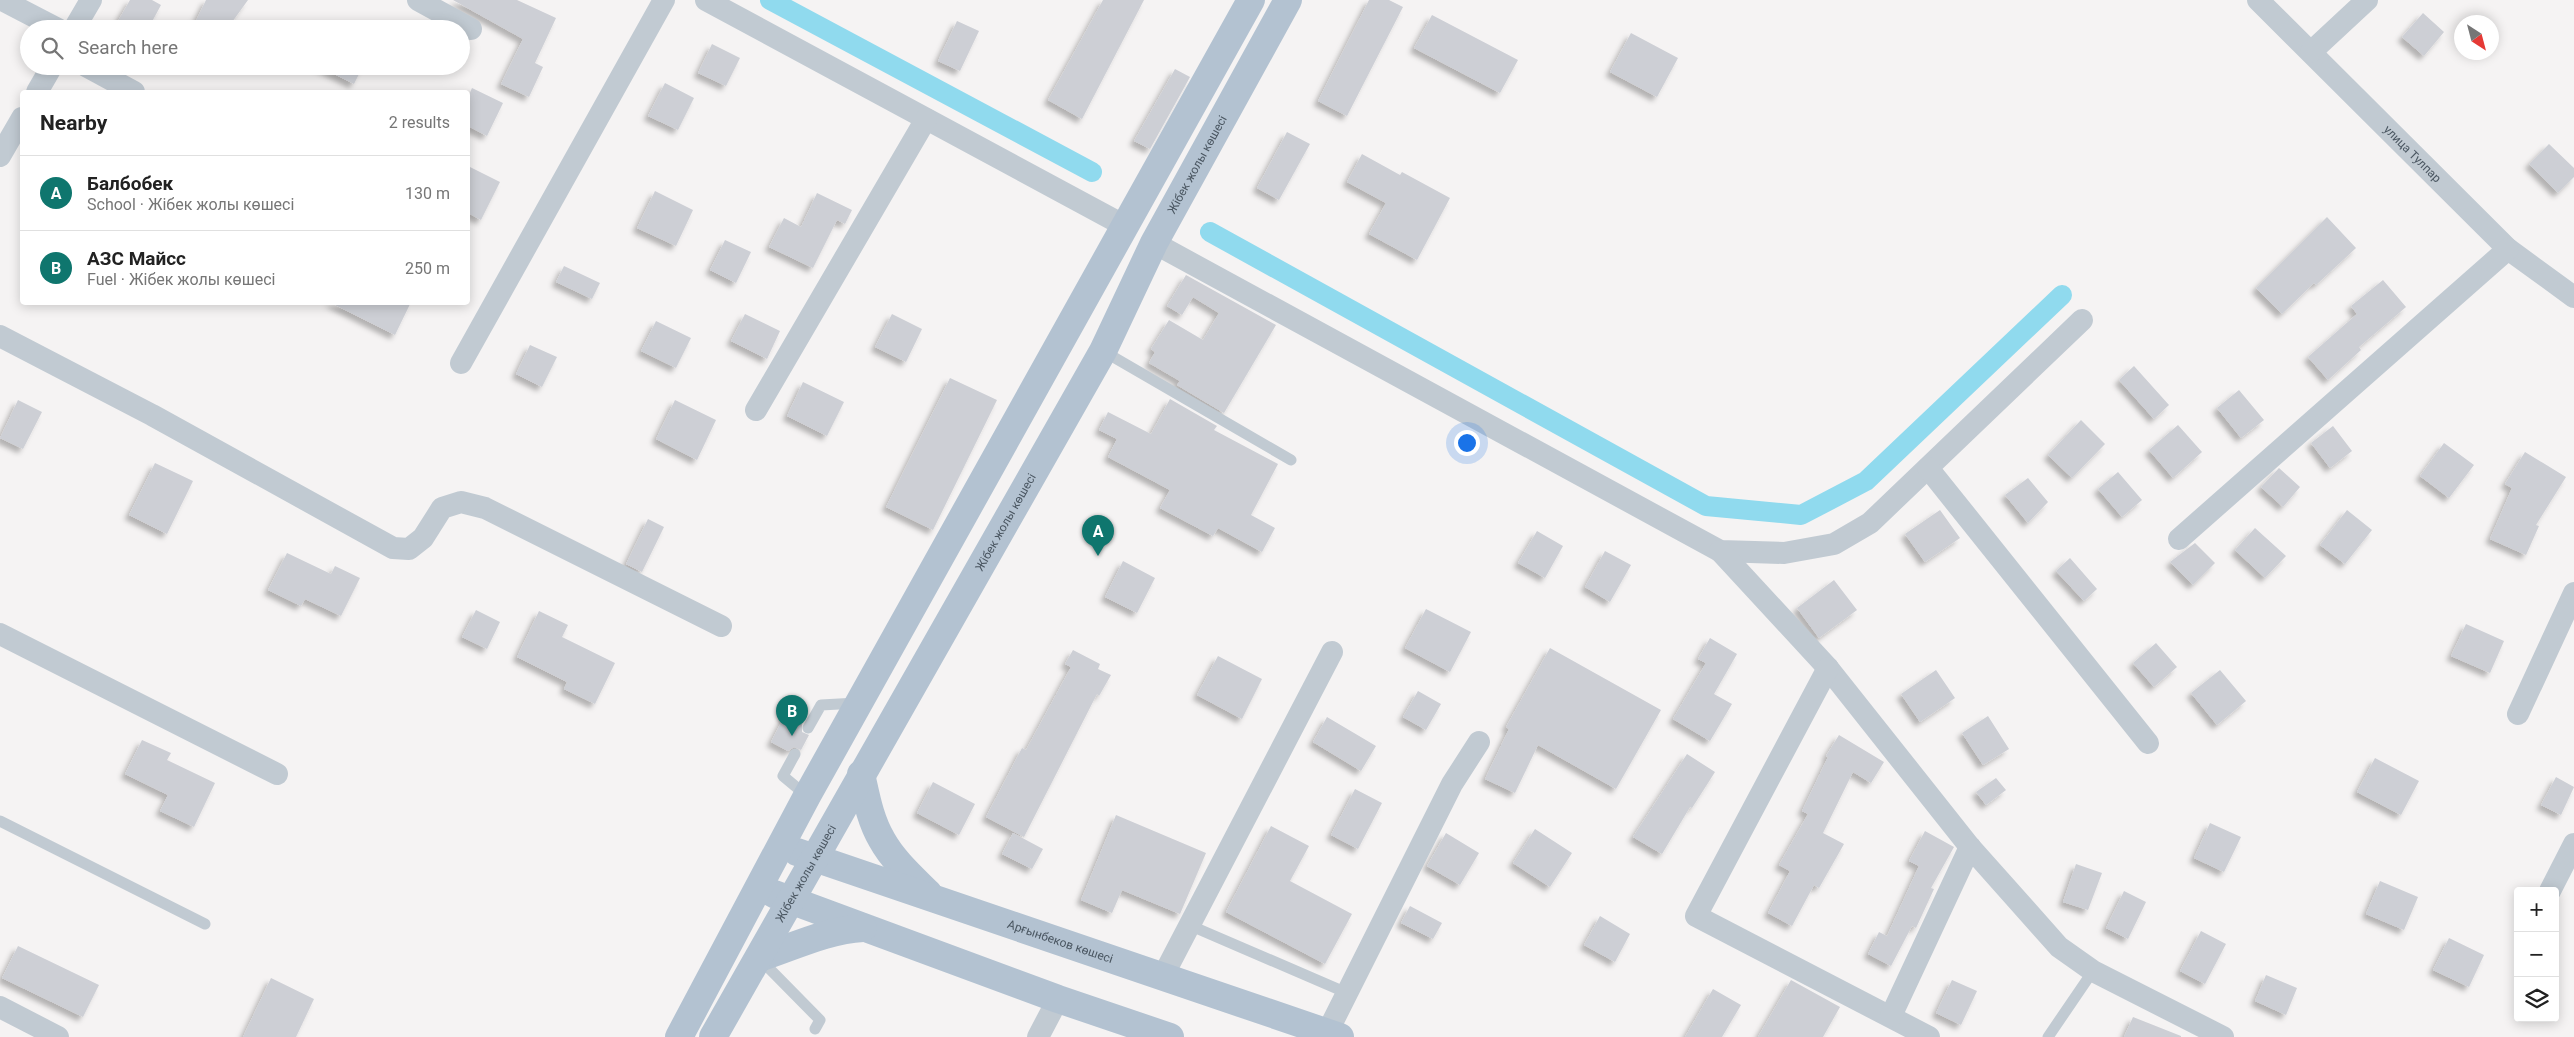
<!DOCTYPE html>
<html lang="en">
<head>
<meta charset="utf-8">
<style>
	:root { --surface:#fff; --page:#f6f6f6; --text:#222; --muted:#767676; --line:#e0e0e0; --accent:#0f766e }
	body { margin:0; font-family:Roboto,sans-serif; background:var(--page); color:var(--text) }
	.controls { position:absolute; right:15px; bottom:15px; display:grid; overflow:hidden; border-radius:5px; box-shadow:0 2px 12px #0003 }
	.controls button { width:45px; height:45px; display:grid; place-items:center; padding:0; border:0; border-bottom:1px solid var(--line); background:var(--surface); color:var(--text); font:25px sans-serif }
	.compass { position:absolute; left:2454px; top:15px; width:45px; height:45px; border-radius:50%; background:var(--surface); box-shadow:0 2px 12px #0003; rotate:144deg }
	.you { position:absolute; left:1466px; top:442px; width:18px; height:18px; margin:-12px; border:4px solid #fff; border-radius:50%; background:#1a73e8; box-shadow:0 0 0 8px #1a73e833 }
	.badge { display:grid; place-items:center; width:32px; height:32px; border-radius:50%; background:var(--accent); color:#fff; font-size:16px; font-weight:700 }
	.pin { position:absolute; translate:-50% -41px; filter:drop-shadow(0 1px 2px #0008) }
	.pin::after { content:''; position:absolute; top:26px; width:18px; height:15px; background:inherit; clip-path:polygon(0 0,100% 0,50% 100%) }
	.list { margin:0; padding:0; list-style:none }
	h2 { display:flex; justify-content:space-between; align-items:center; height:65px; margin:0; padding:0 20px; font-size:21px }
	h2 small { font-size:16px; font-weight:400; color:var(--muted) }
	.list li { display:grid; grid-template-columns:32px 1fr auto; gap:15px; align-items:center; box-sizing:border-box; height:75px; padding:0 20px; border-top:1px solid var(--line) }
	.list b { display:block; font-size:19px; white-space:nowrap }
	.list p { margin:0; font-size:16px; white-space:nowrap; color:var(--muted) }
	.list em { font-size:16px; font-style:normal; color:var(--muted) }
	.icon { flex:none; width:28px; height:28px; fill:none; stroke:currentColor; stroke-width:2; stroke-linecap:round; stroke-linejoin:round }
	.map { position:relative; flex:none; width:2574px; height:1037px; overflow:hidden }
	.search { position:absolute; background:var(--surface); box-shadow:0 2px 12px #0003; left:20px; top:20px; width:450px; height:55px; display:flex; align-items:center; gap:12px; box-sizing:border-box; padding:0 18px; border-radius:28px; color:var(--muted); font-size:19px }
	.panel { position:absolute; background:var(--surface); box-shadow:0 2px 12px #0003; left:20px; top:90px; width:450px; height:215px; border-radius:5px }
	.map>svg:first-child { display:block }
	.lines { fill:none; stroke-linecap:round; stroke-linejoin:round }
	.canal { stroke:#90daee; stroke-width:20 }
	.building { fill:#cdcfd5; filter:url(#shadow) }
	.lane { stroke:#c1cad2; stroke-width:11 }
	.street { stroke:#c1cad2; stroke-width:22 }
	.primary { stroke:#b3c2d1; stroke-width:28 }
	.labels { text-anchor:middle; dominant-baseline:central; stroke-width:5; stroke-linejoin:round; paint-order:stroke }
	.street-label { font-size:12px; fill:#4a5661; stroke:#fff }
</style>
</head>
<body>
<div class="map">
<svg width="2574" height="1037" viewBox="0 0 2574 1037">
	<defs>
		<filter id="shadow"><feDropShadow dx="-4.5" dy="4.5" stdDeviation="2.5" flood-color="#0004"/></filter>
	</defs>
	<rect width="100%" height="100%" fill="#f5f3f3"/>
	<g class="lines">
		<!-- canal -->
		<path class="canal" d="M 770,0 L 1092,172
			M 1210,232 L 1706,506 L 1801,515 L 1866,481 L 2062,295"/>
	</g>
	<!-- building -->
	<path class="building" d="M 130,0 L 152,0 L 161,5 L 148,29 L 132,29 L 118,21 Z
		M 206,0 L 248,0 L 227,29 L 192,29 Z
		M 453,0 L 517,0 L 556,18 L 535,63 L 543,67 L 529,97 L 501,84 L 523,39 Z
		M 1103,0 L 1144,0 L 1082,119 L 1048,100 Z
		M 1369,0 L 1389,0 L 1403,7 L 1347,116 L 1318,101 Z
		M 2423,13 L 2444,32 L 2424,56 L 2402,37 Z
		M 1432,15 L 1518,60 L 1500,93 L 1414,48 Z
		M 957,21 L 979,31 L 960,71 L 938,61 Z
		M 1631,33 L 1678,58 L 1657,97 L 1610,72 Z
		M 712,44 L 740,58 L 726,86 L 698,73 Z
		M 318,66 L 363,66 L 354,84 Z
		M 1175,69 L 1190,77 L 1150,149 L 1134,141 Z
		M 665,83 L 694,98 L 678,130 L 648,116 Z
		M 472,88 L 503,103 L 487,136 L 468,126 L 468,97 Z
		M 1287,132 L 1310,144 L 1279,200 L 1257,188 Z
		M 2549,144 L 2574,168 L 2574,177 L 2558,193 L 2529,164 Z
		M 1362,154 L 1400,175 L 1402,172 L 1450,198 L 1417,260 L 1369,234 L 1386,203 L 1347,182 Z
		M 468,166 L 500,182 L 481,220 L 468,213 Z
		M 655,191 L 693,210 L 676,246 L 637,228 Z
		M 817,193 L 852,210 L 845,224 L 837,220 L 813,268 L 769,247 L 784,218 L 801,227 Z
		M 2327,217 L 2356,248 L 2316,285 L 2314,283 L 2282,314 L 2256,288 Z
		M 725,240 L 751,252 L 736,283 L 710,270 Z
		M 564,266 L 600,283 L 592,299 L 556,282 Z
		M 1186,275 L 1276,325 L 1224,413 L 1177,385 L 1180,381 L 1149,363 L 1155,352 L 1151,349 L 1169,320 L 1203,340 L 1219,313 L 1193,297 L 1182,315 L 1167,306 Z
		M 2383,280 L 2406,307 L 2359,347 L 2361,350 L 2328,380 L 2308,357 L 2357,314 L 2351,306 Z
		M 329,302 L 411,302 L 395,335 Z
		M 745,314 L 780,331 L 767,359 L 731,341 Z
		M 892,314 L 922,329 L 906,362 L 875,347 Z
		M 656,321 L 691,338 L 676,368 L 641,351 Z
		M 530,345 L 557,357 L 542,387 L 516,374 Z
		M 2134,366 L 2169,405 L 2154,419 L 2119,380 Z
		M 950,378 L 997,400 L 933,530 L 886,507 Z
		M 803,382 L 844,402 L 827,436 L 787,416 Z
		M 2239,390 L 2264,420 L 2241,438 L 2217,408 Z
		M 1170,399 L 1217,426 L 1214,430 L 1278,464 L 1251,515 L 1275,528 L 1262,552 L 1218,528 L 1213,536 L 1160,508 L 1170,490 L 1108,457 L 1117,439 L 1099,430 L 1108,412 L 1151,434 Z
		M 18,400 L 42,412 L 23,449 L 0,438 Z
		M 675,400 L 716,420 L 697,460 L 656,439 Z
		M 2081,420 L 2105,444 L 2072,478 L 2048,455 Z
		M 2178,425 L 2202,452 L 2173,478 L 2149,450 Z
		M 2333,426 L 2352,451 L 2330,468 L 2311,443 Z
		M 2444,443 L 2474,465 L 2449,498 L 2420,476 Z
		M 2525,452 L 2566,477 L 2536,525 L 2539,526 L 2526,555 L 2490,539 L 2512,488 L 2505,484 Z
		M 155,463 L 193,481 L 167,534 L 129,515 Z
		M 2279,468 L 2300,487 L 2283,507 L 2261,487 Z
		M 2118,472 L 2142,500 L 2122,517 L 2098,489 Z
		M 2028,478 L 2048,502 L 2028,523 L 2005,495 Z
		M 1940,510 L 1960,538 L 1925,562 L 1905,534 Z
		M 2347,510 L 2372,530 L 2345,564 L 2320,545 Z
		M 648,519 L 664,527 L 642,572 L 626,564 Z
		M 2255,528 L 2286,556 L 2265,578 L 2235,550 Z
		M 1537,531 L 1563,546 L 1545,578 L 1518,563 Z
		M 2195,543 L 2215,563 L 2193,585 L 2170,562 Z
		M 1605,551 L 1631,565 L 1610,602 L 1585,587 Z
		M 287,553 L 331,574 L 335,566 L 360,578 L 341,616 L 305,599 L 301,606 L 268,590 Z
		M 2070,558 L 2097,589 L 2084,601 L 2056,571 Z
		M 1123,561 L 1155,578 L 1137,613 L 1105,597 Z
		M 1834,580 L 1857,610 L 1819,638 L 1797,608 Z
		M 1426,609 L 1471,632 L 1450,672 L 1405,648 Z
		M 476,610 L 500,622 L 487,649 L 462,637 Z
		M 539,611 L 568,625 L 562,637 L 615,663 L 595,704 L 564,689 L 567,682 L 517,657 Z
		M 2466,624 L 2504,641 L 2490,673 L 2451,656 Z
		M 1710,638 L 1737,654 L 1714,694 L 1732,704 L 1710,741 L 1673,719 L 1706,663 L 1698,659 Z
		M 2156,643 L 2177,667 L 2154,687 L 2133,663 Z
		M 1550,648 L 1661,710 L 1616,789 L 1538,745 L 1515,793 L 1485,779 L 1509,729 L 1506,727 Z
		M 1073,650 L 1100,664 L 1098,669 L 1111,675 L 1099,696 L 1097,694 L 1024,837 L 986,817 L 1022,748 L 1026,750 L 1071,667 L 1065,664 Z
		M 1218,656 L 1262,679 L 1242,719 L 1197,695 Z
		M 1936,670 L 1955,698 L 1920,722 L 1901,694 Z
		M 2220,670 L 2246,701 L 2217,725 L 2191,693 Z
		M 1418,691 L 1441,704 L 1426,730 L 1403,717 Z
		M 785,715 L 802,724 L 802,732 L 809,735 L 801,750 L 794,747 L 788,751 L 771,742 Z
		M 1988,716 L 2009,749 L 1983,765 L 1962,733 Z
		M 1327,717 L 1376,746 L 1361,771 L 1313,742 Z
		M 1839,735 L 1884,762 L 1871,783 L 1853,772 L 1823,833 L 1844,844 L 1819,888 L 1814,885 L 1792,926 L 1768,913 L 1790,871 L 1779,865 L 1808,814 L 1802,811 L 1828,757 L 1826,756 Z
		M 142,740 L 171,753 L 167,760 L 215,783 L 194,827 L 160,811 L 168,795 L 125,774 Z
		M 1687,754 L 1715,772 L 1692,808 L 1690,807 L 1662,854 L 1633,837 Z
		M 2375,758 L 2419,781 L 2401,815 L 2357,792 Z
		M 2556,777 L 2574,787 L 2561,815 L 2541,805 Z
		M 1996,778 L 2006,790 L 1986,805 L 1976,792 Z
		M 933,782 L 975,804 L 959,835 L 917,813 Z
		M 1355,789 L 1382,803 L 1358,849 L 1331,835 Z
		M 1116,815 L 1206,853 L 1180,914 L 1122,890 L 1112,913 L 1081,900 Z
		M 2210,823 L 2241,837 L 2224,872 L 2194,858 Z
		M 1271,826 L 1309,846 L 1290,881 L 1352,914 L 1325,964 L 1226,912 Z
		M 1535,829 L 1572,853 L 1550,887 L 1513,863 Z
		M 1925,831 L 1954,847 L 1931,888 L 1934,889 L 1916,928 L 1912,926 L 1891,966 L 1868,954 L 1879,932 L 1887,936 L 1919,866 L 1909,861 Z
		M 1013,833 L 1043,849 L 1032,869 L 1002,854 Z
		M 1446,833 L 1479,853 L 1460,885 L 1427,866 Z
		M 2076,864 L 2102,873 L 2088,910 L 2063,902 Z
		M 2380,881 L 2418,897 L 2404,930 L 2366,914 Z
		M 2124,891 L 2146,902 L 2128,939 L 2106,928 Z
		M 1410,906 L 1442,923 L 1433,939 L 1401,923 Z
		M 1600,916 L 1630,934 L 1615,962 L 1584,945 Z
		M 2201,931 L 2226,944 L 2205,984 L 2180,971 Z
		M 2449,938 L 2484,955 L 2469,987 L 2433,970 Z
		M 18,946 L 99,985 L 83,1017 L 2,978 Z
		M 2266,975 L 2297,988 L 2286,1015 L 2255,1001 Z
		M 271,978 L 314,999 L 296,1037 L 243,1037 Z
		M 1791,980 L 1840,1007 L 1823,1037 L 1758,1037 Z
		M 1952,980 L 1977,991 L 1961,1025 L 1936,1013 Z
		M 1713,989 L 1741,1005 L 1722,1037 L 1685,1037 Z
		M 2133,1017 L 2181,1036 L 2181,1037 L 2124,1037 Z"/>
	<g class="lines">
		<!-- lane -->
		<path class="lane" d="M 1103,351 L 1291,460
			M 808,728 L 821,705 L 857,703
			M 795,754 L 783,776 L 807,796
			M 0,821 L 205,924
			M 1189,925 L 1347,993
			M 760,959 L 820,1020 L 815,1029
			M 2048,1037 L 2093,971"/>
		<!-- street -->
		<g class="street">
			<path d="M 2,0 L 58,29"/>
			<path d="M 418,0 L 471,29"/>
			<path d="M 706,0 L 1125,226"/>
			<path id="s1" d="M 2258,0 L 2508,249 L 2574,297"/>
			<path d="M 74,29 L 91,0"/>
			<path d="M 2311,52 L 2367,0"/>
			<path d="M 86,66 L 134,92"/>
			<path d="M 37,92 L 52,66"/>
			<path d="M 0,156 L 22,118"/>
			<path d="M 1154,243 L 1720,551 L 1784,553 L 1834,544 L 1870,523 L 2082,320"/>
			<path d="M 0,336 L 152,415 L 393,548 L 409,549 L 423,538 L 442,508 L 461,502 L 485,508 L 721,626"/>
			<path d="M 461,363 L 664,0"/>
			<path d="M 756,410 L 926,119"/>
			<path d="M 1928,468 L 2148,743"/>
			<path d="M 2179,539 L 2508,249"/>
			<path d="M 1720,551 L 1828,668 L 1970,847 L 2059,947 L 2093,971 L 2223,1037"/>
			<path d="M 0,634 L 277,774"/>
			<path d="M 1828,668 L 1696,916 L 1929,1037"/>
			<path d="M 2518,714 L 2574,593"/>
			<path d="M 2550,891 L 2574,844"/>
			<path d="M 1163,976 L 1332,652"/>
			<path d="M 0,1007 L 58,1037"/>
			<path d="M 1891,1016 L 1970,847"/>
			<path d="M 1327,1033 L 1452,784 L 1479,742"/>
			<path d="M 1038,1037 L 1058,999"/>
		</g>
		<!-- primary -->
		<g class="primary">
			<path d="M 861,774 C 866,796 870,820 882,840 C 893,860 912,877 928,893"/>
			<path id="s2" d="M 797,852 L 1340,1037"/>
			<path d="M 774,894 L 1058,999 L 1170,1037"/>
			<path d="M 759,958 C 793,947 827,930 863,928"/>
			<path d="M 679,1037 L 807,796 L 1251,0"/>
			<path id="s3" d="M 713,1037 L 1103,351 L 1154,243 L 1288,0"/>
		</g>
	</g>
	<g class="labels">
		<!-- street labels -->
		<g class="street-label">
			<text stroke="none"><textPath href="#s1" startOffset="218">улица Тулпар</textPath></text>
			<text stroke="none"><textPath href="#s3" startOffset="998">Жібек жолы көшесі</textPath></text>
			<text stroke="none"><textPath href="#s3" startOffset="592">Жібек жолы көшесі</textPath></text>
			<text stroke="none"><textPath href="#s3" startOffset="188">Жібек жолы көшесі</textPath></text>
			<text stroke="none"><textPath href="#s2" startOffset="278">Арғынбеков көшесі</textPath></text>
		</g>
	</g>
</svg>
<div class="controls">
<button>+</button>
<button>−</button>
<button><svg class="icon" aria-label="layers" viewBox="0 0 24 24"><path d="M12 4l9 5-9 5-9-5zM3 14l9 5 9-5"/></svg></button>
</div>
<svg class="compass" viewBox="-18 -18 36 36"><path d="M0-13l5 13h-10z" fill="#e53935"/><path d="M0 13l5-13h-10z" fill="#767676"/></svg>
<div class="you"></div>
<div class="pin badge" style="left:1098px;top:556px">A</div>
<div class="pin badge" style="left:792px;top:736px">B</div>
<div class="search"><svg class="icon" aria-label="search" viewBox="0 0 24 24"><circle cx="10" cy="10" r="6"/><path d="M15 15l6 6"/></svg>Search here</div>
<section class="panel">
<h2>Nearby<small>2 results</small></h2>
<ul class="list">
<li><span class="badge">A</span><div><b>Балбобек</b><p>School · Жібек жолы көшесі</p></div><em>130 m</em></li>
<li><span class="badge">B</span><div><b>АЗС Майсс</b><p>Fuel · Жібек жолы көшесі</p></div><em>250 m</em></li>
</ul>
</section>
</div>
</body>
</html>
